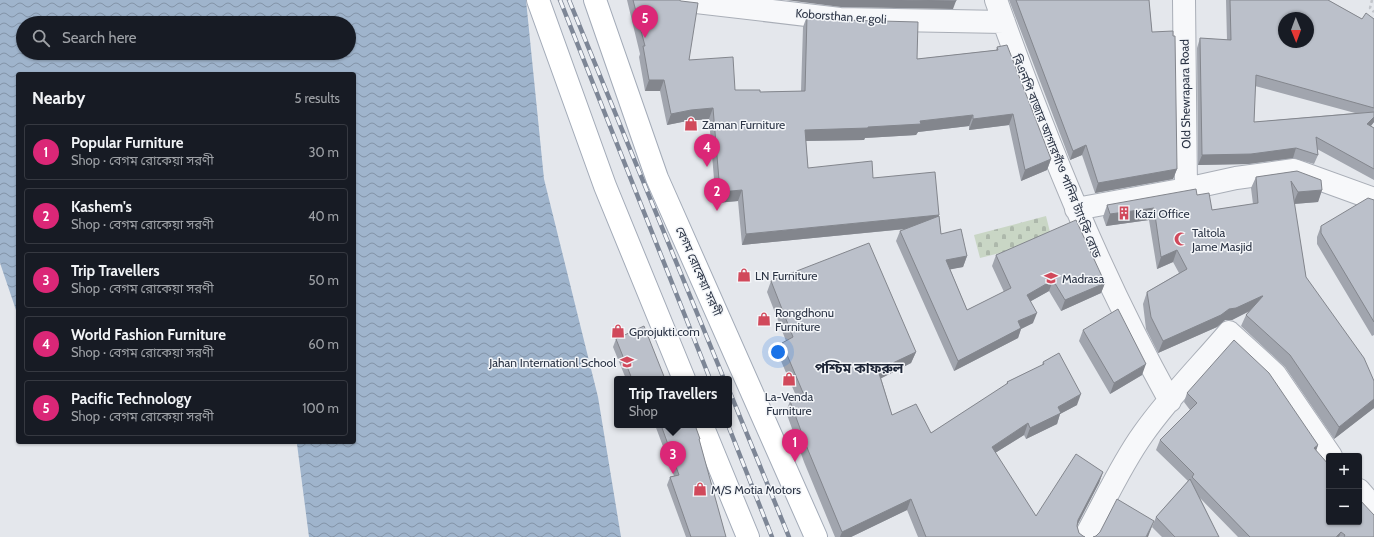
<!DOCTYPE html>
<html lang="en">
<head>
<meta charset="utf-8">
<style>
	:root { --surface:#171b24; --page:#242831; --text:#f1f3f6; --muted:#9ea1a6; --line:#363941; --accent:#db2777 }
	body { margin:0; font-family:Cabin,"Noto Sans Bengali",sans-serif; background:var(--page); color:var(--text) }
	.controls { position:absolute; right:12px; bottom:12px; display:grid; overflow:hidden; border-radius:4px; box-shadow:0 1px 3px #0004 }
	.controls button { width:36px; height:36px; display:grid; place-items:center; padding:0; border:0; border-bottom:1px solid var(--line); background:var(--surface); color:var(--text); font:20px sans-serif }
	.compass { position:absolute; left:1278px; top:12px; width:36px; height:36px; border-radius:50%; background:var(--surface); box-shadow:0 1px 3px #0004; rotate:179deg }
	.you { position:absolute; left:778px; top:352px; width:14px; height:14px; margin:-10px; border:3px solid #fff; border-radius:50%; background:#1a73e8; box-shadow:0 0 0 6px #1a73e833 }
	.badge { display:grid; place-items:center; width:26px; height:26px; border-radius:50%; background:var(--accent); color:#fff; font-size:13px; font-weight:700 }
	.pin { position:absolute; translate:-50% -33px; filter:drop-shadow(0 1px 2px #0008) }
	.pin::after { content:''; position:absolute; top:21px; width:14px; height:12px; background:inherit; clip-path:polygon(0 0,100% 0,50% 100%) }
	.popup { position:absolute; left:614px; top:376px; width:118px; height:52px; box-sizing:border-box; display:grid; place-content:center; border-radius:4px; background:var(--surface); filter:drop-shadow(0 1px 3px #0005); font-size:13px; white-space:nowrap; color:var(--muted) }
	.popup b { font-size:15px; color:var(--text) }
	.popup::after { content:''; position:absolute; left:50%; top:100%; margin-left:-8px; border:8px solid transparent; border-top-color:var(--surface) }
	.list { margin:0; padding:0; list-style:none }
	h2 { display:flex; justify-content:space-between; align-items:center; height:52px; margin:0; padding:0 16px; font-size:17px }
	h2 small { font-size:13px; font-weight:400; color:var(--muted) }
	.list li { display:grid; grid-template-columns:26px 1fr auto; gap:12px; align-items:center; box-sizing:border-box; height:56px; margin:0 8px 8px; padding:0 8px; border:1px solid var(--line); border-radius:4px }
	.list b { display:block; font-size:15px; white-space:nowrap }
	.list p { margin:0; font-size:13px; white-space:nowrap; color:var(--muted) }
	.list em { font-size:13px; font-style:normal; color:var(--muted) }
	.icon { flex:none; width:22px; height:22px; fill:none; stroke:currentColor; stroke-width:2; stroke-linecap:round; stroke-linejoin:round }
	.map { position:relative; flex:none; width:1374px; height:537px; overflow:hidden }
	.search { position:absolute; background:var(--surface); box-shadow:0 1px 3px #0004; left:16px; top:16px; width:340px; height:44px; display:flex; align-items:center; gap:10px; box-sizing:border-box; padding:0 14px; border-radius:22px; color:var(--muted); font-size:15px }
	.panel { position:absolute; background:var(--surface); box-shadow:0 1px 3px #0004; left:16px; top:72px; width:340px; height:372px; border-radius:4px }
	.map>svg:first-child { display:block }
	.cemetery { fill:url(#cemetery-stones) }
	.water { fill:url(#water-waves); fill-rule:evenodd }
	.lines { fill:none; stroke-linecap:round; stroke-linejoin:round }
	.minor-casing { stroke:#a9aeb7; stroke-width:24 }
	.primary-casing { stroke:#a3abb8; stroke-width:24 }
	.path { stroke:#c2c5cb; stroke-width:2.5; stroke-dasharray:3 3; stroke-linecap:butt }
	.minor { stroke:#f7f8fa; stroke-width:22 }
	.primary { stroke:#fff; stroke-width:22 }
	.rail-casing { stroke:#7d8696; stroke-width:4.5 }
	.rail { stroke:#f4f6f9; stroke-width:3; stroke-dasharray:9; stroke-linecap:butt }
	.wall { fill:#a1a5ae; fill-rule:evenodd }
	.shaded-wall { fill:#83868d }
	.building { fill:#bbc0ca; stroke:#83868d; fill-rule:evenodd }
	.labels { text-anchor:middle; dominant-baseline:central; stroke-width:3; stroke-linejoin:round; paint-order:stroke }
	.street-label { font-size:12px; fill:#2b3445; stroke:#f4f6f9 }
	.poi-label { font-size:12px; fill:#2b3445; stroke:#f4f6f9; text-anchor:start }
	.quarter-label { font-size:14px; font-weight:bold; fill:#1d2536; stroke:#f4f6f9 }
</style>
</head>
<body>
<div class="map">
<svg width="1374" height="537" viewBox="0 0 1374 537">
	<defs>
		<pattern id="cemetery-stones" width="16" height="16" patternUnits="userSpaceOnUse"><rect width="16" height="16" fill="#c9d6c5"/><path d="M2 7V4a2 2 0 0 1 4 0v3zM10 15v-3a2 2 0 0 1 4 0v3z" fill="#adb8ab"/></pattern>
		<pattern id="water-waves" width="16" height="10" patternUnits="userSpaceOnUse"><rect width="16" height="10" fill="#9fb4cc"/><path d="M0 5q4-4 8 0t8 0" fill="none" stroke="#8293a7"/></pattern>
	</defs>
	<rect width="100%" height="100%" fill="#e4e7ec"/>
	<!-- cemetery -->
	<path class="cemetery" d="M 1046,216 L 1052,240 L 980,258 L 974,235 Z"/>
	<!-- water -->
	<path class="water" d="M 0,0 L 526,0 L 544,179 L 598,397 L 621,537 L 309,537 L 297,444 L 293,442 L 354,442 L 354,74 L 18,74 L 17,313 L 0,263 ZM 23,23 L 349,23 L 349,53 L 23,53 Z"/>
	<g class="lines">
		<!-- minor casing -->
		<g class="minor-casing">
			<path id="minor" d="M 679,0 L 840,19 L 1004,22
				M 996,0 C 1045,138 1099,273 1170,401
				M 1184,0 L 1186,189
				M 1076,209 L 1186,189 L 1236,178 L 1294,170 L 1374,199
				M 1359,490 L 1366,498 L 1374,505
				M 1085,537 C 1104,503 1120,466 1143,434 C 1168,398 1201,365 1229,332 L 1275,374 L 1331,456"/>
		</g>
		<!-- primary casing -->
		<g class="primary-casing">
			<path id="primary" d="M 538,0 L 605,186 L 684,379
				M 595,0 L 657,178 L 816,537
				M 702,425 L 748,537"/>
		</g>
		<!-- path -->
		<path class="path" d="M 1372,0 L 1370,8 L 1374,12"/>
		<!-- minor -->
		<use href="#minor" class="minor"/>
		<!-- primary -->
		<use href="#primary" class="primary"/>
		<!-- rail casing -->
		<g class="rail-casing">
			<path id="rail" d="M 560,0 L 710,379
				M 569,0 L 724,379
				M 729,390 L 789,537
				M 728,425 L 772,537"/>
		</g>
		<!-- rail -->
		<use href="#rail" class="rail"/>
	</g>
	<!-- wall -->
	<path class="wall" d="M 627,0 L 679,0 L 689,60 L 735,90 L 760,92 L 801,91 L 803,27 L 807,16 L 917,59 L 996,50 L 997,47 L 1051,159 L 1047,170 L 1021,181 L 1009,125 L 969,130 L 969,126 L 918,132 L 916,135 L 865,138 L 864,140 L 806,141 L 808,168 L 873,178 L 939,216 L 941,234 L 967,256 L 963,267 L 950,269 L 967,310 L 1004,292 L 992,266 L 996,255 L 1105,283 L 1101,293 L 1061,311 L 1049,291 L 1031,301 L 1033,323 L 1021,329 L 1018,338 L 954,371 L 896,241 L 900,231 L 906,229 L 742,245 L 738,201 L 716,203 L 709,119 L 687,121 L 667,125 L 660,91 L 645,91 L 639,57 L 640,54 Z
		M 1009,0 L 1149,0 L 1152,32 L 1177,169 L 1173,179 L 1095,193 L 1082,155 L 1070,160 Z
		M 1226,0 L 1328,0 L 1362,19 L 1374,19 L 1374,122 L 1371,126 L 1374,128 L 1374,180 L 1317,149 L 1318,155 L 1314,164 L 1293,158 L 1248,164 L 1198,165 L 1197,48 L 1200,38 L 1227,40 ZM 1255,86 L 1355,113 L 1254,122 Z
		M 1297,171 L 1322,190 L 1318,202 L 1294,204 L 1306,277 L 1374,381 L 1374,408 L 1334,439 L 1285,367 L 1241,326 L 1246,315 L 1248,312 L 1232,320 L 1225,320 L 1217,327 L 1158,353 L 1146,329 L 1143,304 L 1147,292 L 1179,273 L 1173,262 L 1157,269 L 1149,220 L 1106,226 L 1103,217 L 1107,205 L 1197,195 L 1212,210 L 1253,204 L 1251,188 L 1256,177 Z
		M 1374,200 L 1374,335 L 1372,336 L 1317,244 L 1317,237 L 1321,226 Z
		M 771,281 L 916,352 L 911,363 L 881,378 L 892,415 L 931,433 L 1006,385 L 1007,382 L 1042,365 L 1043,362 L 1077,405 L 1060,414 L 1057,424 L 1026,439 L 1024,435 L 995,453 L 1036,516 L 1103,472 L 1099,483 L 1077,526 L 1079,533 L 1083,536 L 1085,537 L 918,537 L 907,510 L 851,537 L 835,537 L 804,462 L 786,412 L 790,401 L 797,398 L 778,354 L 782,343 L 786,341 L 767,292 Z
		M 1083,330 L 1142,375 L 1110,394 L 1079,341 Z
		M 616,339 L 665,379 L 626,379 L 613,347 Z
		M 1187,393 L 1318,445 L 1316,450 L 1374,537 L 1238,537 L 1200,498 L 1219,537 L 1162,537 L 1152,527 L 1156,517 L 1188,481 L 1156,450 L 1160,440 L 1190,410 L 1184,402 Z
		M 655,425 L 695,425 L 726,537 L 686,537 L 667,485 L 670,477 L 674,476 Z"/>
	<!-- shaded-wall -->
	<path class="shaded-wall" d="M 786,0 L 901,0 L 956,1 L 953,9 L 841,7 Z
		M 649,80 L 664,80 L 660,91 L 645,91 Z
		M 713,108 L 709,119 L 687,121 L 667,125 L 671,114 L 691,110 Z
		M 1013,114 L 1009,125 L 969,130 L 973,119 Z
		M 973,115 L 969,126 L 918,132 L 916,135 L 865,138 L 864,140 L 801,141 L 805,130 L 868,127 Z
		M 1374,117 L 1374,122 L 1364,134 L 1367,124 Z
		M 1086,145 L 1082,155 L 1070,160 L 1073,151 Z
		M 1296,148 L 1293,158 L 1248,164 L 1198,165 L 1202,155 Z
		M 1051,159 L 1047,170 L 1021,181 L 1025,170 Z
		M 1177,169 L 1173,179 L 1095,193 L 1098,183 Z
		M 742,190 L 738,201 L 716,203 L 720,192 Z
		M 1322,190 L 1318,202 L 1293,204 L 1298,192 Z
		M 1154,208 L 1149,220 L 1106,226 L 1110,214 Z
		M 939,215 L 935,226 L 742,245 L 746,234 Z
		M 1177,250 L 1173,262 L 1157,269 L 1161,257 Z
		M 967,256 L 963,267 L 942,271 L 946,260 Z
		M 1053,280 L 1049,291 L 1024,305 L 1027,295 Z
		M 1105,283 L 1101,293 L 1061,311 L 1065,300 Z
		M 1262,296 L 1257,307 L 1232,320 L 1225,320 L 1217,327 L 1158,353 L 1163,341 L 1229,309 Z
		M 1037,313 L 1033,323 L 1021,329 L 1018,338 L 954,371 L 958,361 L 1018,321 Z
		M 916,352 L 911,363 L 874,382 L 878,370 Z
		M 1146,364 L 1142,375 L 1110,394 L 1114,383 Z
		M 1081,394 L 1077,405 L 1060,414 L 1057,424 L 1026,439 L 1030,428 L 1058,407 Z
		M 1374,399 L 1374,408 L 1334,439 L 1339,427 Z
		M 1028,423 L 1024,435 L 987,458 L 992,447 Z
		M 1318,445 L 1315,454 L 1314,448 Z
		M 1103,472 L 1099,483 L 1074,531 L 1078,520 Z
		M 911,499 L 907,510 L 851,537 L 840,537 L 842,532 Z
		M 1154,521 L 1148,537 L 1146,537 Z
		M 1341,532 L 1339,537 L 1336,537 Z"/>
	<!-- building -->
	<path class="building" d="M 633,0 L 679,0 L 681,1 L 698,3 L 689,60 L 733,57 L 735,90 L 760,90 L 760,92 L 805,91 L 807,16 L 844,20 L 918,22 L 917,59 L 998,50 L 997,47 L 1007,45 L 1051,159 L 1025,170 L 1013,114 L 973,119 L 973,115 L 920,121 L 921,124 L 868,127 L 868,128 L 805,130 L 808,168 L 872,161 L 873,178 L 935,172 L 939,215 L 746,234 L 742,190 L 720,192 L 713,108 L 691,110 L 671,114 L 664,80 L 649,80 L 643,46 L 645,46 Z
		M 901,0 L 956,0 L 956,1 Z
		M 1016,0 L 1149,0 L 1152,32 L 1173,31 L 1173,36 L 1175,36 L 1177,169 L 1098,183 L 1086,145 L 1073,151 Z
		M 1230,0 L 1328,0 L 1362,19 L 1366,13 L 1374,19 L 1374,108 L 1256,75 L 1254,122 L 1374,112 L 1374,117 L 1367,124 L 1374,128 L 1374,169 L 1316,137 L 1318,155 L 1296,148 L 1251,154 L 1202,155 L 1200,38 L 1231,40 ZM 1284,18 L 1308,18 L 1308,42 L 1284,42 Z
		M 1297,171 L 1321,180 L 1322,190 L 1298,192 L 1291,181 L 1306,277 L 1364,358 L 1374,381 L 1374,399 L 1339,427 L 1290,355 L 1246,315 L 1263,296 L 1262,296 L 1236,308 L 1229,309 L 1221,315 L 1163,341 L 1151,317 L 1147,292 L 1187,269 L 1177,250 L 1161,257 L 1154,208 L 1110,214 L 1107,205 L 1196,189 L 1197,195 L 1209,193 L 1212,210 L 1258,203 L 1256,177 Z
		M 1368,198 L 1374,200 L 1374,322 L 1321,233 L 1321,226 Z
		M 939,216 L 941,234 L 961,229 L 967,256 L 946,260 L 967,310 L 1011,288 L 996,255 L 1076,220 L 1105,283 L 1065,300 L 1053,280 L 1027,295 L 1037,313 L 1018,321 L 1021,328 L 958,361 L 900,231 Z
		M 869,243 L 916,352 L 878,370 L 892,415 L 916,404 L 931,433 L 1008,383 L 1007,382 L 1044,364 L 1043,362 L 1059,353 L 1081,394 L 1058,407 L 1061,413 L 1030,428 L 1028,423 L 992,447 L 1036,516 L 1076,454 L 1103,472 L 1078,520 L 1077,526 L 1079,533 L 1083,536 L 1085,537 L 926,537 L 911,499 L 842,532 L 808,450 L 790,401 L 804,395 L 782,343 L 793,337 L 771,281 Z
		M 1118,309 L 1146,364 L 1114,383 L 1083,330 Z
		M 644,326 L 665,379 L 632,379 L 616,339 Z
		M 1234,340 L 1269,373 L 1318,445 L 1314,448 L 1329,465 L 1329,522 L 1359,522 L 1359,499 L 1374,515 L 1374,537 L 1344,537 L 1345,535 L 1341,532 L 1336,537 L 1250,537 L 1192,477 L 1194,474 L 1160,440 L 1197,403 L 1187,393 Z
		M 661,425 L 695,425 L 700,439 L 699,439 L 726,537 L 691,537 L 670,477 L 679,475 Z
		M 1190,479 L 1219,537 L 1175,537 L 1156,517 Z
		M 1117,499 L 1154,521 L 1146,537 L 1093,537 L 1096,536 L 1100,532 Z"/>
	<!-- icons -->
	<defs>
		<g id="shop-bare" transform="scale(1.08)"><path d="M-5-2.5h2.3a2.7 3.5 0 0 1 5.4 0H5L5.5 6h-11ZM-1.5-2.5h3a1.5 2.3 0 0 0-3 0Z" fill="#d1495b" stroke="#f4f6f9" stroke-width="2.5" paint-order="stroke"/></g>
		<g id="building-bare" transform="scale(1.08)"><path d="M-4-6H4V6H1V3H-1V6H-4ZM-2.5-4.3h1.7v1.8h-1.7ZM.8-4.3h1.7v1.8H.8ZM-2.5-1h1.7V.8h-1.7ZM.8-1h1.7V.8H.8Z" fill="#d1495b" stroke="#f4f6f9" stroke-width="2.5" paint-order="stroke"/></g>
		<g id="mosque-bare" transform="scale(1.08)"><path d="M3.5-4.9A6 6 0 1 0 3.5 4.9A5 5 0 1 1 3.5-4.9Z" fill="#d1495b" stroke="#f4f6f9" stroke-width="2.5" paint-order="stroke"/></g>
		<g id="university-bare" transform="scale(1.08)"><path d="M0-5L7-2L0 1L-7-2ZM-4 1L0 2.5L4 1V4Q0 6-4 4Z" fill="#d1495b" stroke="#f4f6f9" stroke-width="2.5" paint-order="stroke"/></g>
		<g id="school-bare" transform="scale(1.08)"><path d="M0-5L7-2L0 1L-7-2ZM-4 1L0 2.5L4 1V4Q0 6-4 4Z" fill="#d1495b" stroke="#f4f6f9" stroke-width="2.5" paint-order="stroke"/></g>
	</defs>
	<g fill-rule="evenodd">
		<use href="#shop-bare" x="691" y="124"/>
		<use href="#building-bare" x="1124" y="213"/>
		<use href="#mosque-bare" x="1181" y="239"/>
		<use href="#shop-bare" x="744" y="275"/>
		<use href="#university-bare" x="1051" y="278"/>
		<use href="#shop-bare" x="764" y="319"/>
		<use href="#shop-bare" x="618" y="331"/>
		<use href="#school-bare" x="627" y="362"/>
		<use href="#shop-bare" x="789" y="379"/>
		<use href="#shop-bare" x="700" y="489"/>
	</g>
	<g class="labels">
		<!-- street labels -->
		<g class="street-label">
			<text transform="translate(841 16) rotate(4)">Koborsthan er goli</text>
			<text transform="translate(1185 94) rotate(-91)">Old Shewrapara Road</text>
			<text transform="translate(1057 156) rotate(68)">বিএনপি বাজার আগারগাঁও পানির ট্যাংকি রোড</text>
			<text transform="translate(699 271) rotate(66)">বেগম রোকেয়া সরণী</text>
		</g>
		<!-- poi labels -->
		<g class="poi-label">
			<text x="702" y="124">Zaman Furniture</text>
			<text x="1135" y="213">Kazi Office</text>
			<text x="1192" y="232">Taltola<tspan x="1192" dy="14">Jame Masjid</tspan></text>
			<text x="755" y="275">LN Furniture</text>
			<text x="1062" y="278">Madrasa</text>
			<text x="775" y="312">Rongdhonu<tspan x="775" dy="14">Furniture</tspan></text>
			<text x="629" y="331">Gprojukti.com</text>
			<text x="616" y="362" text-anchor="end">Jahan Internationl School</text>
			<text x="789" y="396" text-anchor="middle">La-Venda<tspan x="789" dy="14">Furniture</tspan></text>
			<text x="711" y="489">M/S Motia Motors</text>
		</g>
		<!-- quarter labels -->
		<g class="quarter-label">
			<text x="859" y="368">পশ্চিম কাফরুল</text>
		</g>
	</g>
</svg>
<div class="controls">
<button>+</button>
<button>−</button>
</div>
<svg class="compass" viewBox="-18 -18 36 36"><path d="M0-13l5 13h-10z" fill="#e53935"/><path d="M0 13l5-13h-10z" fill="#9ea1a6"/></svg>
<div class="you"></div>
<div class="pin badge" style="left:795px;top:462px">1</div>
<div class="pin badge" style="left:717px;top:211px">2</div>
<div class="pin badge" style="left:673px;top:474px">3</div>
<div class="popup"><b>Trip Travellers</b>Shop</div>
<div class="pin badge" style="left:707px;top:167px">4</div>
<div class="pin badge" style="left:645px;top:38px">5</div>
<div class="search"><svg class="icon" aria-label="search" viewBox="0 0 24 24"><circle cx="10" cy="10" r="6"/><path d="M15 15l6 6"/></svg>Search here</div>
<section class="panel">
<h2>Nearby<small>5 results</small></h2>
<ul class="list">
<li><span class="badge">1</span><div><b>Popular Furniture</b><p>Shop · বেগম রোকেয়া সরণী</p></div><em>30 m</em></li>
<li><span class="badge">2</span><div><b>Kashem's</b><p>Shop · বেগম রোকেয়া সরণী</p></div><em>40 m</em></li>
<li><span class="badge">3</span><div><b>Trip Travellers</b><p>Shop · বেগম রোকেয়া সরণী</p></div><em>50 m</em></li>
<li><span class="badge">4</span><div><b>World Fashion Furniture</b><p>Shop · বেগম রোকেয়া সরণী</p></div><em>60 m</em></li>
<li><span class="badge">5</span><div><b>Pacific Technology</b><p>Shop · বেগম রোকেয়া সরণী</p></div><em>100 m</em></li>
</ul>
</section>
</div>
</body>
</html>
